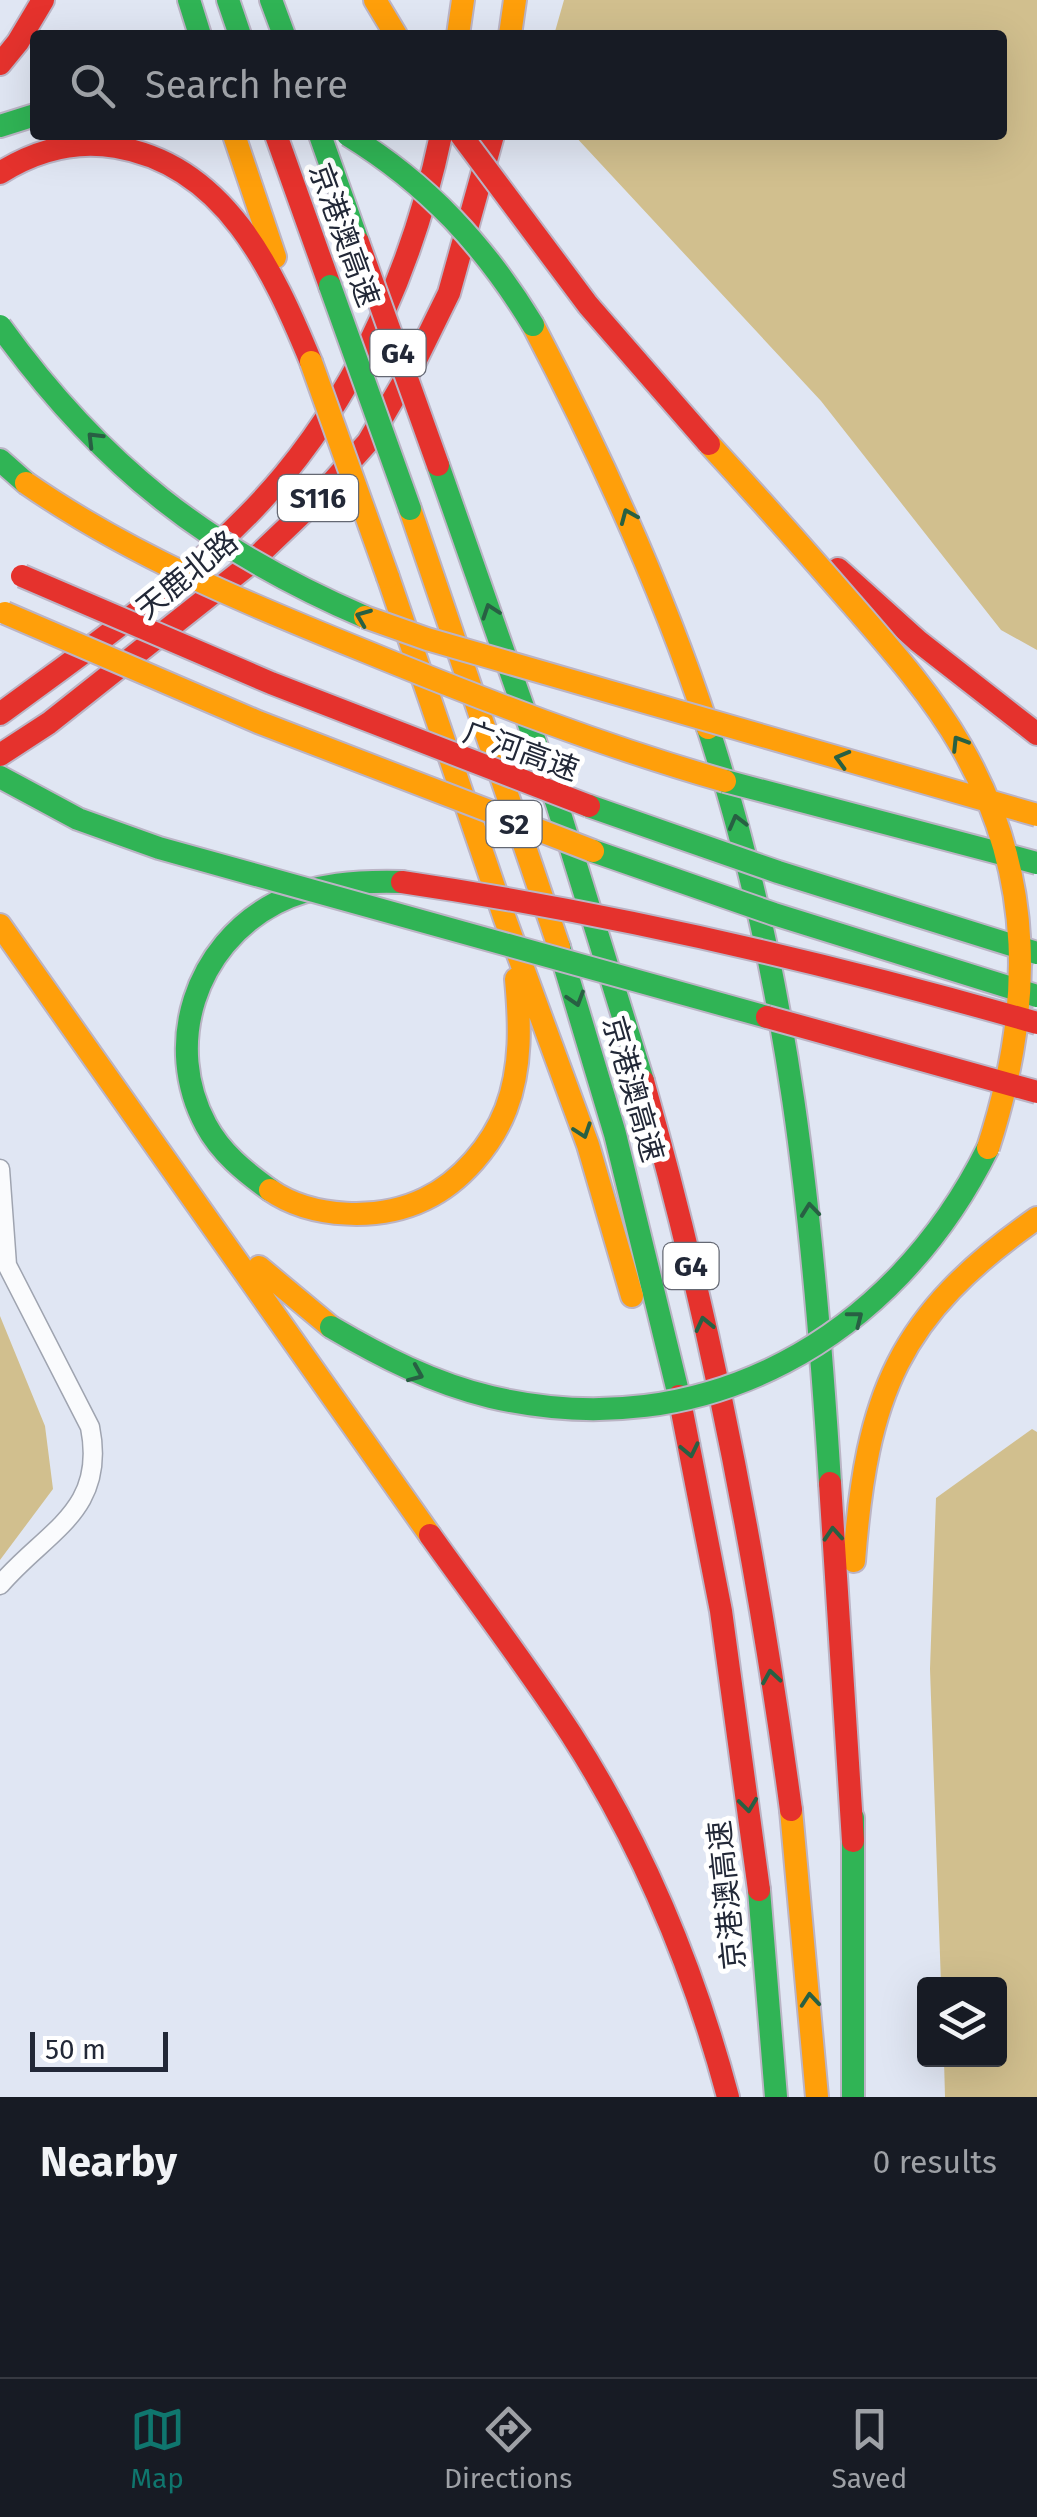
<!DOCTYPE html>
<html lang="en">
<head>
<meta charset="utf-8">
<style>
	:root { --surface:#171b24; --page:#20242c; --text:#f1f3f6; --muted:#9ea1a6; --line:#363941; --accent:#0f766e }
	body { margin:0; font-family:"Fira Sans","Noto Sans SC",sans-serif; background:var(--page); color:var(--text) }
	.controls { position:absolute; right:30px; bottom:30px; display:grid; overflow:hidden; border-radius:10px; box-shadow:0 10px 40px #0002 }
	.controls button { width:90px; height:90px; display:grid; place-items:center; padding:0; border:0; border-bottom:2px solid var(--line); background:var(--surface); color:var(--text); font:50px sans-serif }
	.scale { position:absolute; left:30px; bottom:25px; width:138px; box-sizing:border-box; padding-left:10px; border:5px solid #222837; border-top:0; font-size:28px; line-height:35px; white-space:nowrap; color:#222837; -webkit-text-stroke:8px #fff; paint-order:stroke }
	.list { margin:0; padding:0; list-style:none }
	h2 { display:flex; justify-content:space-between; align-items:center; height:130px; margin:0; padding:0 40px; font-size:42px }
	h2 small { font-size:32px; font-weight:400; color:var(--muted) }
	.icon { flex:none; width:55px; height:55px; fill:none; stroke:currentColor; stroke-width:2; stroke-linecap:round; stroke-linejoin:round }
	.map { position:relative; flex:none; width:1037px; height:2097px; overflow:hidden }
	.search { position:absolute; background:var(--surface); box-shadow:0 10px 40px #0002; left:30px; right:30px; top:30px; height:110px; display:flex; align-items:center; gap:25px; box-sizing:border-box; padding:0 35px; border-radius:10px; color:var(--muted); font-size:38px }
	.sheet { height:280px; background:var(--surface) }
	nav { display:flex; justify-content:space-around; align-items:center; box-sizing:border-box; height:140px; border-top:2px solid var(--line); background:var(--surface); font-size:28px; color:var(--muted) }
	nav a { display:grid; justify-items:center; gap:5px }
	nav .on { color:var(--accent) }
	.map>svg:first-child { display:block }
	.forest { fill:#d1bf8e }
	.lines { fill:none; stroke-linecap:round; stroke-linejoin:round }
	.street-casing { stroke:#9fa4b0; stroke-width:21 }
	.fast-casing { stroke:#bbb4c5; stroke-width:26 }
	.slow-casing { stroke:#bbb4c5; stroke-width:26 }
	.jam-casing { stroke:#bbb4c5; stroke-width:26 }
	.street { stroke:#fafbfd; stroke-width:18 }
	.fast { stroke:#30b455; stroke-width:22 }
	.slow { stroke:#ff9f0a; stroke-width:22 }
	.jam { stroke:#e5322d; stroke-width:22 }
	.fast-bridge-casing { stroke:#bbb4c5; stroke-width:26; stroke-linecap:butt }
	.slow-bridge-casing { stroke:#bbb4c5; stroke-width:26; stroke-linecap:butt }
	.jam-bridge-casing { stroke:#bbb4c5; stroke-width:26; stroke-linecap:butt }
	.fast-bridge { stroke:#30b455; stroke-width:22 }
	.slow-bridge { stroke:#ff9f0a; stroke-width:22 }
	.jam-bridge { stroke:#e5322d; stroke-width:22 }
	.oneway { stroke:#286043 }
	.labels { text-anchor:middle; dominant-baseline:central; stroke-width:10; stroke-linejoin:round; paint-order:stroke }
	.shield { fill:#fff; stroke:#646873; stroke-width:2.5 }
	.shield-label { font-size:28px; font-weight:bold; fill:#222837 }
	.street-label { font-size:30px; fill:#222837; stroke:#fff }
</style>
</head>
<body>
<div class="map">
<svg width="1037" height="2097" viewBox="0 0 1037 2097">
	<rect width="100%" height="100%" fill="#e0e6f3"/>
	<!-- forest -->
	<path class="forest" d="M 564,0 L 1037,0 L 1037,650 L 1001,630 L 821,401 L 574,135 L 1002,135 L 1002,35 L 554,35 Z
		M 0,1316 L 45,1426 L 53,1489 L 0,1560 Z
		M 1032,1429 L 1037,1432 L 1037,2097 L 945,2097 L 944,2060 L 1000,2060 L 1000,1984 L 941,1984 L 930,1669 L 936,1498 Z"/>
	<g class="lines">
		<!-- street casing -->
		<g class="street-casing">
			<path id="street" d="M 0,1169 L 7,1265 L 90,1427 C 107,1511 46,1531 0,1585"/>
		</g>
		<!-- fast casing -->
		<g class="fast-casing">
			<path id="fast" d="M 189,0 L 200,35
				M 228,0 L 240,35
				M 271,0 L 284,35
				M 0,126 L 35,115
				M 320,135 L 358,242
				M 0,460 L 26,483
				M 438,465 L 557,804 L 643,1081
				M 708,728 C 789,975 814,1224 830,1483
				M 559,947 L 615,1134 L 679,1396
				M 270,1190 C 245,1172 221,1153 206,1125 C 163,1045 195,945 276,903 C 315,883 359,881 402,882
				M 853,1818 L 853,2097
				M 759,1890 L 776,2097"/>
		</g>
		<!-- slow casing -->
		<g class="slow-casing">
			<path id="slow" d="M 375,0 L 396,35
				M 458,35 L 463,0
				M 510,35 L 515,0
				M 234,135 L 275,257
				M 533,325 C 601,455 662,588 708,728
				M 410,509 L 559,947
				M 388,577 L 505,919 L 588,1145 L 632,1296
				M 0,925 L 430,1535
				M 270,1190 C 312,1219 380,1221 425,1199 C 461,1182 492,1145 506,1109 C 522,1067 520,1022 516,979
				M 259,1267 L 331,1327
				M 854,1561 C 867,1394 897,1316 1037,1218
				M 791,1810 L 817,2097"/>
		</g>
		<!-- jam casing -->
		<g class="jam-casing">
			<path id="jam" d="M 0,64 L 18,42 L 43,0
				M 276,135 L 330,286
				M 0,173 C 35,151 75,140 116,147 C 225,165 273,270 311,362
				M 838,569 L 918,641 L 1037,734
				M 0,714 C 96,643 207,568 284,475 C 364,378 415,258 441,135
				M 0,755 L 49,723 L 246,567 L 317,499 L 368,442 L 415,362 L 449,293 L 493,135
				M 643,1081 C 711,1320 758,1564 791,1810
				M 679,1396 L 721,1611 L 759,1890
				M 830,1483 L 853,1841
				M 430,1535 C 477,1601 527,1666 571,1734 C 643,1846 694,1970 728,2097"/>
		</g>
		<!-- street -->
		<use href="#street" class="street"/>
		<!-- fast -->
		<use href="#fast" class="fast"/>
		<!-- slow -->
		<use href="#slow" class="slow"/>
		<!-- jam -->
		<use href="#jam" class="jam"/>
		<!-- fast-bridge casing -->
		<g class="fast-bridge-casing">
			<path id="fast-bridge" d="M 348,135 C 428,184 485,246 533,325
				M 330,286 L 410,509
				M 0,326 C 101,466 207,549 365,617
				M 0,777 L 78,819 L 159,848 L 767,1017
				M 725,781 L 1037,863
				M 589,806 L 778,872 L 1037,953
				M 593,851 L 774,914 L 1037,996
				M 331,1327 C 382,1357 433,1383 491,1397 C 704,1447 894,1338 988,1148"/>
		</g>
		<!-- slow-bridge casing -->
		<g class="slow-bridge-casing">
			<path id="slow-bridge" d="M 311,362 L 388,577
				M 709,444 C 757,496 804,549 850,602 C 890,648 931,694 961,746 C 1036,875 1033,1010 988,1148
				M 26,483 C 131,556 248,604 367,652 C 484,700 603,746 725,781
				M 5,613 L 258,722 L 593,851
				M 365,617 L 427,639 L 1037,815"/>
		</g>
		<!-- jam-bridge casing -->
		<g class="jam-bridge-casing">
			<path id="jam-bridge" d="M 461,135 L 588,305 L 709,444
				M 358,242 L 438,465
				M 22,576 L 271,683 L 589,806
				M 402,882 C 618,914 828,963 1037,1023
				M 767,1017 L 1037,1092"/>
		</g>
		<!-- fast-bridge -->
		<use href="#fast-bridge" class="fast-bridge"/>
		<!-- slow-bridge -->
		<use href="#slow-bridge" class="slow-bridge"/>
		<!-- jam-bridge -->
		<use href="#jam-bridge" class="jam-bridge"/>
	</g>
	<!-- one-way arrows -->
	<defs><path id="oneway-chevron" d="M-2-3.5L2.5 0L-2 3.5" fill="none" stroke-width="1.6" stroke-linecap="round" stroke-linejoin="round" transform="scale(2.5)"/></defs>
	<g class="oneway">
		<use href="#oneway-chevron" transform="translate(94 439) rotate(-135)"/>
		<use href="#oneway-chevron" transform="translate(628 516) rotate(-113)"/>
		<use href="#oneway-chevron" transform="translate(490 611) rotate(-109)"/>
		<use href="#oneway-chevron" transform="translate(363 617) rotate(-158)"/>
		<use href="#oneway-chevron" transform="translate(959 743) rotate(-122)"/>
		<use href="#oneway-chevron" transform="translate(842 759) rotate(-164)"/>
		<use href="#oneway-chevron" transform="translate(737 822) rotate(-105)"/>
		<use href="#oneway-chevron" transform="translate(576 999) rotate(73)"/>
		<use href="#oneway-chevron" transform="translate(583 1131) rotate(71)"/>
		<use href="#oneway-chevron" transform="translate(810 1210) rotate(-96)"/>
		<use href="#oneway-chevron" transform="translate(856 1318) rotate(-38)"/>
		<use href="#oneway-chevron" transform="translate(704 1324) rotate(-103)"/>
		<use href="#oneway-chevron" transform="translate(416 1374) rotate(23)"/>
		<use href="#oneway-chevron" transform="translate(690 1450) rotate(78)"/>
		<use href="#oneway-chevron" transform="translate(833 1534) rotate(-94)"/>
		<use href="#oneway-chevron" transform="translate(771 1677) rotate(-99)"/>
		<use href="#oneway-chevron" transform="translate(748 1805) rotate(83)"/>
		<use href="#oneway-chevron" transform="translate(810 2000) rotate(-95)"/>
	</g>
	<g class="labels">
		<!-- shield labels -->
		<g class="shield">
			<rect x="370.5" y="330" width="55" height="46" rx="8"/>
			<rect x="278" y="475" width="80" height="46" rx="8"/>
			<rect x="486.5" y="801" width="55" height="46" rx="8"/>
			<rect x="663.5" y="1243" width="55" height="46" rx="8"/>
		</g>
		<g class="shield-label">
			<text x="398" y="353">G4</text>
			<text x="318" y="498">S116</text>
			<text x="514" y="824">S2</text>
			<text x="691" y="1266">G4</text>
		</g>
		<!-- street labels -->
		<g class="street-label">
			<text transform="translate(344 235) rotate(70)">京港澳高速</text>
			<text transform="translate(187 575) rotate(-39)">天鹿北路</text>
			<text transform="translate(521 751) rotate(20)">广河高速</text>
			<text transform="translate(633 1089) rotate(74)">京港澳高速</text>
			<text transform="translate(727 1895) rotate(-96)">京港澳高速</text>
		</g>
	</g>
</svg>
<div class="controls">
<button><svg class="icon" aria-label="layers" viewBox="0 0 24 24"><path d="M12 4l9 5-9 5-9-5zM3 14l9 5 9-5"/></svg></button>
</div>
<div class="scale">50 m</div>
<div class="search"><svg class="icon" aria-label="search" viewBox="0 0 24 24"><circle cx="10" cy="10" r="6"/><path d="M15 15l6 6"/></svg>Search here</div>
</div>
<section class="sheet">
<h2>Nearby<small>0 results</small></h2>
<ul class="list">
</ul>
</section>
<nav>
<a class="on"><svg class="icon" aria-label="map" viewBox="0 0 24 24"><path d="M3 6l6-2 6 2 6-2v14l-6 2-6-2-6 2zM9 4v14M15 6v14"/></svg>Map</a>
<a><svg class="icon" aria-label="directions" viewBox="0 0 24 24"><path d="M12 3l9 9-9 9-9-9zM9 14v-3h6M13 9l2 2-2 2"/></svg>Directions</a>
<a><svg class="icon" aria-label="saved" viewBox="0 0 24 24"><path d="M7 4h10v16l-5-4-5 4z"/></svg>Saved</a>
</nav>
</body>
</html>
